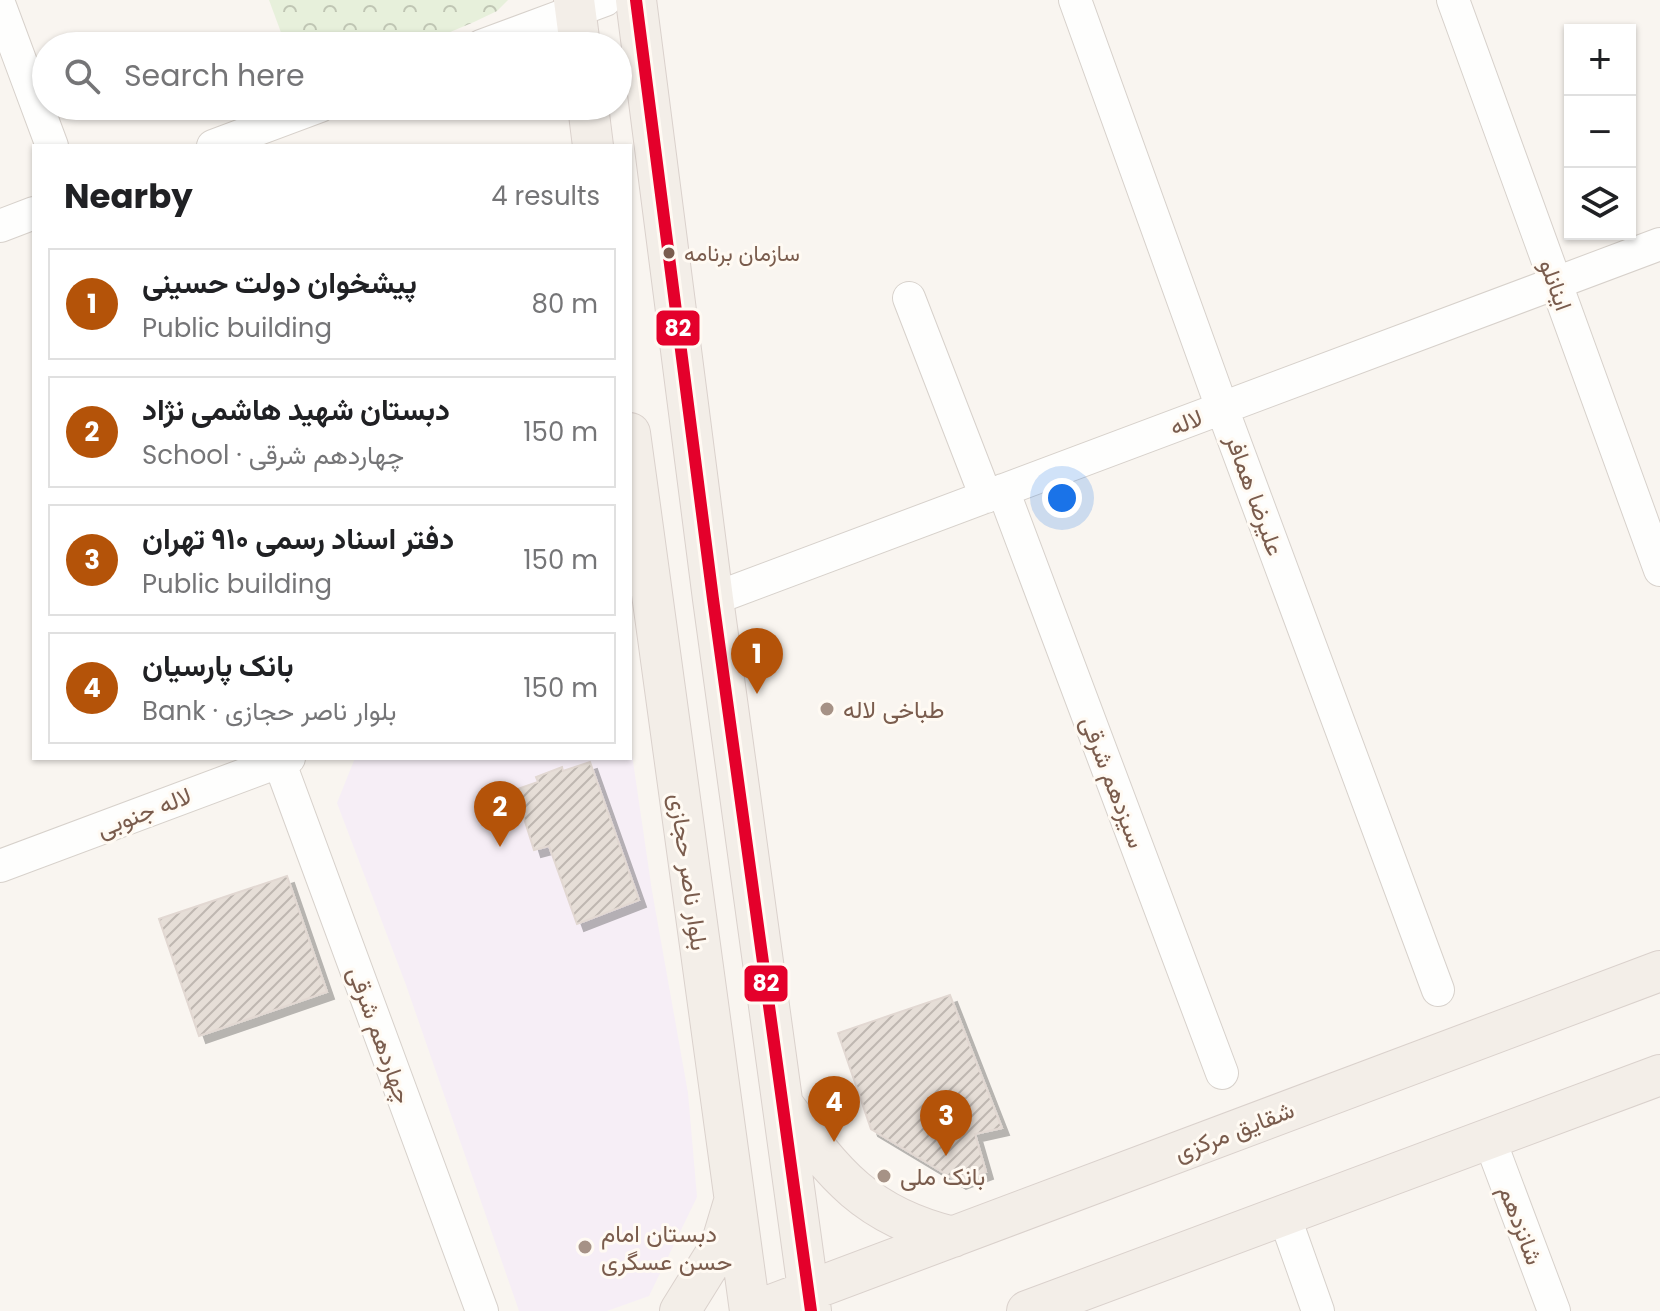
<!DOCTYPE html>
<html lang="en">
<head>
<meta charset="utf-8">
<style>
	:root { --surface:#fff; --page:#f6f6f6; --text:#202124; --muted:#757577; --line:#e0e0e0; --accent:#b45309 }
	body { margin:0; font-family:Poppins,Vazirmatn,sans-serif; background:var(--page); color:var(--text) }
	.controls { position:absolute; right:24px; top:24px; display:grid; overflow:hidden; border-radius:0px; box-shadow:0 2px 6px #0004 }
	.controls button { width:72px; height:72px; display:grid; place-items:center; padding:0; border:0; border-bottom:2px solid var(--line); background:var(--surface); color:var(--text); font:40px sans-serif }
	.you { position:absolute; left:1062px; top:498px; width:28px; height:28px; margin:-20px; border:6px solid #fff; border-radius:50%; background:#1a73e8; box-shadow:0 0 0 12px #1a73e833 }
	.badge { display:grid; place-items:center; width:52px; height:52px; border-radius:50%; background:var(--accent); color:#fff; font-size:26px; font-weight:700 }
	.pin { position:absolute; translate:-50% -66px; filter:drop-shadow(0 2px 4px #0008) }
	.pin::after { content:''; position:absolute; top:42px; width:28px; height:24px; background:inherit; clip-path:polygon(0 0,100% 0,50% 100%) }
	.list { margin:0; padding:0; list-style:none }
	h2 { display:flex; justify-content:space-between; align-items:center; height:104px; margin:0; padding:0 32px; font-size:34px }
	h2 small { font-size:26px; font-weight:400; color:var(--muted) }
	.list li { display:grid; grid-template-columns:52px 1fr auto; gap:24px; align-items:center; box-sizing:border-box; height:112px; margin:0 16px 16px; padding:0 16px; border:2px solid var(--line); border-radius:0px }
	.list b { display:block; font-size:30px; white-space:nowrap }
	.list p { margin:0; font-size:26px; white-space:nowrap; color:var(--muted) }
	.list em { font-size:26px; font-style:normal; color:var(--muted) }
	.icon { flex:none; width:44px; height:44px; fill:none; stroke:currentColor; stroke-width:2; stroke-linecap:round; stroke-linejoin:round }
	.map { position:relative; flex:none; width:1660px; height:1311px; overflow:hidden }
	.search { position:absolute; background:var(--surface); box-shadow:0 2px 6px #0004; left:32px; top:32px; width:600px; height:88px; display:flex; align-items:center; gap:20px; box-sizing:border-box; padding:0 28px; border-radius:44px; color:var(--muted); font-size:30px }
	.panel { position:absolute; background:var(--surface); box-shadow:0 2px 6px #0004; left:32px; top:144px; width:600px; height:616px; border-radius:0px }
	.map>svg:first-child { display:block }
	.education { fill:#f6eef6 }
	.park { fill:url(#park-crowns) }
	.building { fill:url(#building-hatch); stroke:#e2d8d2; stroke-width:2; filter:url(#shadow) }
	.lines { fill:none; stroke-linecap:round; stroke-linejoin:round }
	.minor-casing { stroke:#d7d1cb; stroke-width:34 }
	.major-casing { stroke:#dad1cc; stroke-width:42 }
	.minor { stroke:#fefefd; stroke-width:32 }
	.major { stroke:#f3eee8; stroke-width:40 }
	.bus-1-casing { stroke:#fffaf3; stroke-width:18 }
	.bus-1 { stroke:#e4002b; stroke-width:12 }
	.bus-dot { fill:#7a5c4d; stroke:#fffaf3; stroke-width:3 }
	.poi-dot { fill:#a69286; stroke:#fffaf3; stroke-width:3 }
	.labels { text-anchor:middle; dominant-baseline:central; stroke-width:6; stroke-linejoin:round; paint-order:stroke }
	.bus-label { font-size:22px; fill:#7a5c4d; stroke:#fffaf3; text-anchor:start }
	.street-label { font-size:24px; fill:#7a5c4d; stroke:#fffaf3 }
	.poi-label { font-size:24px; fill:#7a5c4d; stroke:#fffaf3; text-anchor:start }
	.line-badge { stroke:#fffaf3; stroke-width:3 }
	.badge-label { font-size:22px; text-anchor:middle; font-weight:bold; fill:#fff }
</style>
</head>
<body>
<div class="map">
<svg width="1660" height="1311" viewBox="0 0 1660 1311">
	<defs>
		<pattern id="park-crowns" width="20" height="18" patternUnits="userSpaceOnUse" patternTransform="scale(2)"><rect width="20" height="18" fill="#e7f0db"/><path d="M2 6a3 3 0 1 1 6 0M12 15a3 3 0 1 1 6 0" fill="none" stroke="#c0c6b4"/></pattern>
		<pattern id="building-hatch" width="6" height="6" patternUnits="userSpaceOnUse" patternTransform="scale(2)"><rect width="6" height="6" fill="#e6ded7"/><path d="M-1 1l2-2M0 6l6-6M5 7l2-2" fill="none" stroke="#bfb7b1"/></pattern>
		<filter id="shadow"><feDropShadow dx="7" dy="7" stdDeviation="0" flood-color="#0004"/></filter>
	</defs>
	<rect width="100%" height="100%" fill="#f9f5f0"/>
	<!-- education -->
	<path class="education" d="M 630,741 L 652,891 L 688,1093 L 697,1197 L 649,1296 L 607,1311 L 519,1311 L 406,985 L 337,803 L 355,758 L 630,758 Z"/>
	<!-- park -->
	<path class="park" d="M 269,0 L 508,0 L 497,11 L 474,22 L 417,46 L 286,46 Z"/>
	<!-- building -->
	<path class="building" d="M 590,762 L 639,900 L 577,924 L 549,846 L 534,850 L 515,790 L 538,782 L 536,777 L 562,767 L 563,771 Z
		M 287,876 L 327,992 L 199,1036 L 159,919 Z
		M 950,995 L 1002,1128 L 975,1134 L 986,1172 L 959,1182 L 871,1129 L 838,1033 Z"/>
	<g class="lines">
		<!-- minor casing -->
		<g class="minor-casing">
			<path id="minor" d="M 1075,0 L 1222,408 L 1438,990
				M 1453,0 L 1660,570
				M 0,6 L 52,146
				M 481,46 L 605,0
				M 213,146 L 320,106
				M 0,226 L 34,213
				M 909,298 L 986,497
				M 1003,490 L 1222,1073
				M 713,599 L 1660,244
				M 278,758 L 482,1311
				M 0,866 L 289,758
				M 1489,1138 L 1554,1311
				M 1284,1215 L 1318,1311"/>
		</g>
		<!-- major casing -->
		<g class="major-casing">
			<path id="major" d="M 574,0 L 580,46
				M 636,0 L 713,599 L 811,1311
				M 588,106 L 593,146
				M 630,433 L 750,1311
				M 784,1106 C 835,1175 866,1216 953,1237
				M 680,1311 L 721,1245 L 733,1205
				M 755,1311 L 1660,971
				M 1027,1311 L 1660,1075"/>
		</g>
		<!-- minor -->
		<use href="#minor" class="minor"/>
		<!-- major -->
		<use href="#major" class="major"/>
		<!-- bus-1 casing -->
		<g class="bus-1-casing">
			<path id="bus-1" d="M 636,0 L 713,599 L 811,1311"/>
		</g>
		<!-- bus-1 -->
		<use href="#bus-1" class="bus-1"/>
	</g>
	<!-- markers -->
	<circle class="bus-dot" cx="669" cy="253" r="7"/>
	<g class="poi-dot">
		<circle cx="827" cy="709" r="8"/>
		<circle cx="884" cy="1176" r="8"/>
		<circle cx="585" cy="1247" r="8"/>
	</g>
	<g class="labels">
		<!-- bus labels -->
		<g class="bus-label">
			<text x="684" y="253">سازمان برنامه</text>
		</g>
		<!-- street labels -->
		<g class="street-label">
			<text transform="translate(1556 285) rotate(70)">اینانلو</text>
			<text transform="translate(1186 422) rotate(-21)">لاله</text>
			<text transform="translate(1255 495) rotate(70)">علیرضا همافر</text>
			<text transform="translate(1113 782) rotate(69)">سیزدهم شرقی</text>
			<text transform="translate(144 812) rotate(-21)">لاله جنوبی</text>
			<text transform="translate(689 872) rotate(82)">بلوار ناصر حجازی</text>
			<text transform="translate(380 1035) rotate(70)">چهاردهم شرقی</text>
			<text transform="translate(1234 1131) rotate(-21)">شقایق مرکزی</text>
			<text transform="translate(1521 1225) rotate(69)">شانزدهم</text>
		</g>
		<!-- poi labels -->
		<g class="poi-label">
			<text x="843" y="709">طباخی لاله</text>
			<text x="900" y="1176">بانک ملی</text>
			<text x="601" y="1233">دبستان امام<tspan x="601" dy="28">حسن عسگری</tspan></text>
		</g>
	</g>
	<g class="line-badge">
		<rect x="655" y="309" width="46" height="38" rx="8" fill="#e4002b"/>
		<rect x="743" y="964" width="46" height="39" rx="8" fill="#e4002b"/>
	</g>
	<g class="badge-label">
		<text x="678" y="336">82</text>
		<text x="766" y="991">82</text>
	</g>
</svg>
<div class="controls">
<button>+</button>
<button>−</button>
<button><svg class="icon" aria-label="layers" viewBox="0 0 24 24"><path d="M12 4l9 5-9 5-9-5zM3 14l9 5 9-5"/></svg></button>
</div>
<div class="you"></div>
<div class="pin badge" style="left:757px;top:694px">1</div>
<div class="pin badge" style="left:500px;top:847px">2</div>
<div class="pin badge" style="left:946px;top:1156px">3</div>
<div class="pin badge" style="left:834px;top:1142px">4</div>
<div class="search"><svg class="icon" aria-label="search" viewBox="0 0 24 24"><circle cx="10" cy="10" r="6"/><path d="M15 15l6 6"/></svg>Search here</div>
<section class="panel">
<h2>Nearby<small>4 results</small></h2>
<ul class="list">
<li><span class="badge">1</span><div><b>پیشخوان دولت حسینی</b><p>Public building</p></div><em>80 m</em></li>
<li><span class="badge">2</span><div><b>دبستان شهید هاشمی نژاد</b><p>School · چهاردهم شرقی</p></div><em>150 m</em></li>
<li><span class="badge">3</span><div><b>دفتر اسناد رسمی ۹۱۰ تهران</b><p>Public building</p></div><em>150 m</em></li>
<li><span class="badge">4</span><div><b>بانک پارسیان</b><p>Bank · بلوار ناصر حجازی</p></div><em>150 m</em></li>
</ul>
</section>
</div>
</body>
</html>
